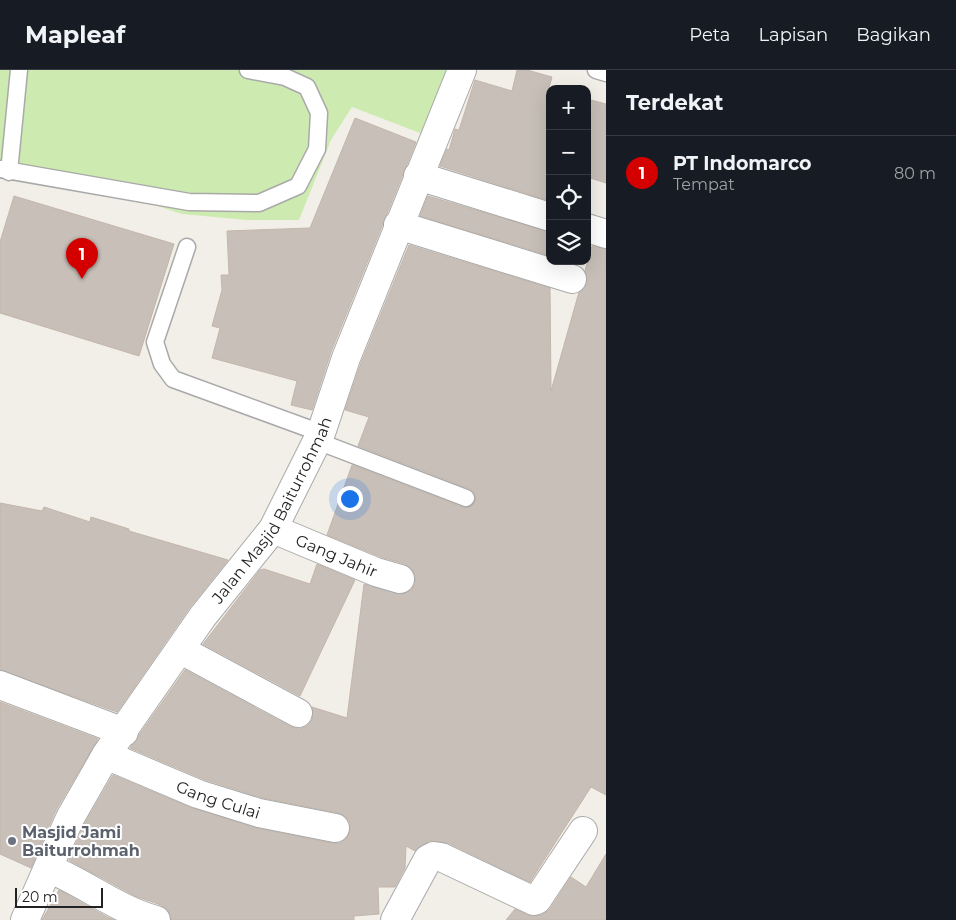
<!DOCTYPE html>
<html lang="id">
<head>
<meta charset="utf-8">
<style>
	:root { --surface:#171b24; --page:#20242c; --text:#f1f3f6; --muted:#9ea1a6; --line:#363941; --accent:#d40000 }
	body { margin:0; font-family:Montserrat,sans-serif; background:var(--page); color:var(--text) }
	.controls { position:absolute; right:15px; top:15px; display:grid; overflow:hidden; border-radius:10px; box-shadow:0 5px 20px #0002 }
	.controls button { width:45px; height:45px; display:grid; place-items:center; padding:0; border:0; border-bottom:1px solid var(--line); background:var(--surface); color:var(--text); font:25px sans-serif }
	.scale { position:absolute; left:15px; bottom:12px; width:88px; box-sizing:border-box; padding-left:5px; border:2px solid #222; border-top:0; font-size:14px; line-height:18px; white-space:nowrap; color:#222; -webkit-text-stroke:4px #fff; paint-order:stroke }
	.you { position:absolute; left:349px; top:428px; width:18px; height:18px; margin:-12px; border:4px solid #fff; border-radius:50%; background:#1a73e8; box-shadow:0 0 0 8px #1a73e833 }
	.badge { display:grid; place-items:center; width:32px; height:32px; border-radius:50%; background:var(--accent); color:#fff; font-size:16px; font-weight:700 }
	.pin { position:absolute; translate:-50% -41px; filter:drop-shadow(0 1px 2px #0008) }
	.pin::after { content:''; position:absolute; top:26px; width:18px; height:15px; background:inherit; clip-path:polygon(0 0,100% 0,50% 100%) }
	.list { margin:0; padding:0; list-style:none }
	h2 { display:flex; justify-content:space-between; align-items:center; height:65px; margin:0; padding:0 20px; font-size:21px }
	h2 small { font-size:16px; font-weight:400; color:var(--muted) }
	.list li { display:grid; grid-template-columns:32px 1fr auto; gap:15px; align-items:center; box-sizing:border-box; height:75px; padding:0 20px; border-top:1px solid var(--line) }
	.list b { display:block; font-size:19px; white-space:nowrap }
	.list p { margin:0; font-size:16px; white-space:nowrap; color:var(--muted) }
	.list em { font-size:16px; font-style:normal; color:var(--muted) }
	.icon { flex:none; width:28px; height:28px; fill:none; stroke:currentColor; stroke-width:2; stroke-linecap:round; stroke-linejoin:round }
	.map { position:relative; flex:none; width:606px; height:850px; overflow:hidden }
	header { display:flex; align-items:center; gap:30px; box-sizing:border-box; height:70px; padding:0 25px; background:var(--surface); border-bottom:1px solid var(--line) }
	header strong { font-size:24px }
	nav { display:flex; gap:28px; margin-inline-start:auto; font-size:18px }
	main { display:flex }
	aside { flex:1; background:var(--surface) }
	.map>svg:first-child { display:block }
	.grass { fill:#cdebb0 }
	.building { fill:#c7bfb8; stroke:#c4b6ab }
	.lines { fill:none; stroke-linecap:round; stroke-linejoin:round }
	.lane-casing { stroke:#a9a9a9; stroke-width:19 }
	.street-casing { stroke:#a9a9a9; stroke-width:30 }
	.lane { stroke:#fff; stroke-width:16 }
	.street { stroke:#fff; stroke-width:28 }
	.worship-dot { fill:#6b7280; stroke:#fff; stroke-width:2 }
	.labels { text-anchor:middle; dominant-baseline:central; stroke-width:4; stroke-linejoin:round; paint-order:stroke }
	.street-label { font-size:16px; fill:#222; stroke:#fff }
	.worship-label { font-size:16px; font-weight:bold; fill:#5b616d; stroke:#fff; text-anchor:start }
</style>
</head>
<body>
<header>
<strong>Mapleaf</strong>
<nav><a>Peta</a><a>Lapisan</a><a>Bagikan</a></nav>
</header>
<main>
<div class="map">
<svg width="606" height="850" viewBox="0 0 606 850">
	<rect width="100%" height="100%" fill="#f2efe9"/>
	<!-- grass -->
	<path class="grass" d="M 0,0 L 449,0 L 433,68 L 352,37 L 331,70 L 299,150 L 247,150 L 182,144 L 87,113 L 0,100 Z"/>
	<!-- building -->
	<path class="building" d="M 517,0 L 527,0 L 552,7 L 549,18 L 554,19 L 550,19 L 550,131 L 440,96 L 447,79 L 449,80 L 455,59 L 459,60 L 475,10 L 512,21 Z
		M 587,29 L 606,34 L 606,113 L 587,107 Z
		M 355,48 L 416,72 L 331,282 L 312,340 L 291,335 L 297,311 L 212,288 L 220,258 L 212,256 L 222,220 L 221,205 L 229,205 L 227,161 L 310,158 Z
		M 14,126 L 174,174 L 139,286 L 0,243 L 0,172 Z
		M 428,126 L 550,162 L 550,186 L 420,146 Z
		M 409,175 L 550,218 L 551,321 L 579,222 L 587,213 L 585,201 L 592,176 L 606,179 L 606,725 L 591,717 L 530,812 L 448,773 L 429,771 L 415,781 L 406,776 L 405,798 L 395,817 L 378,817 L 379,844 L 354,846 L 354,850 L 171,850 L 168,840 L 161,835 L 135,826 L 69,790 L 84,755 L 113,705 L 192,738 L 256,758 L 332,773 L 340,773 L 346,769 L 350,761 L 350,753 L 346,747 L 338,743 L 263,728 L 203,709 L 130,678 L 185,600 L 291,657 L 299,659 L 307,656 L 312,650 L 312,637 L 347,648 L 364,514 L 403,524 L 411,520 L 415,513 L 415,506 L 412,499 L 405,494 L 381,487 L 327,465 L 352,395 L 462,437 L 472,436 L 475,431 L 474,422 L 470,419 L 358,376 L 369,347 L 345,340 L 361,293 Z
		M 0,433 L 42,441 L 44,437 L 90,452 L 91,447 L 129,459 L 129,461 L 228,490 L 190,537 L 117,642 L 0,600 Z
		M 317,494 L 355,510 L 300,626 L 203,574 L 260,500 L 264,499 L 310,514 Z
		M 0,632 L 98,669 L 56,740 L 31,798 L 0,784 Z
		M 606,784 L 606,850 L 506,850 L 515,839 L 528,845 L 542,845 L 550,839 L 571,807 L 586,817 Z
		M 59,820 L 107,847 L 114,850 L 42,850 Z"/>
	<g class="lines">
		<!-- lane casing -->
		<g class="lane-casing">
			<path id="lane" d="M 596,0 L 606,3
				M 0,99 L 189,132 L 259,133 L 298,116 L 317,79 L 319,43 L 307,17 L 285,7 L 248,0
				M 9,102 L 19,0
				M 187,177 L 155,272 L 162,294 L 173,309 L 321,363
				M 317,371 L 466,428"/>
		</g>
		<!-- street casing -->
		<g class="street-casing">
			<g id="street">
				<path d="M 418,106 L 550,147"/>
				<path d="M 398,155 L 572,209"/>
				<path d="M 587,158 L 606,164"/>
				<path id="s1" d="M 273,459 L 376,502 L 400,509"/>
				<path d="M 181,580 L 298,643"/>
				<path d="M 0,615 L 124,662"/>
				<path id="s2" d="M 106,685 L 198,724 L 259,743 L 335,758"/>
				<path d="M 48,798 C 85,813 118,840 156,850"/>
				<path id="s3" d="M 25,850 L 70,748 L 106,685 L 203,546 L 273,459 L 321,363 L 346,288 L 462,0"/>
				<path d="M 395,850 L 428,789 L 434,786 L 441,787 L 534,831 L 537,830 L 583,761"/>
			</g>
		</g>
		<!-- lane -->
		<use href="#lane" class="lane"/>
		<!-- street -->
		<use href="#street" class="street"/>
	</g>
	<!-- markers -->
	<circle class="worship-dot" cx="12" cy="771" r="5"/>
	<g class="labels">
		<!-- street labels -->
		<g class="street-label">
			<text stroke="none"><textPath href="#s3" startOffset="481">Jalan Masjid Baiturrohmah</textPath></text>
			<text stroke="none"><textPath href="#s1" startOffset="69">Gang Jahir</textPath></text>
			<text stroke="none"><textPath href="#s2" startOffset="121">Gang Culai</textPath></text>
		</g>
		<!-- worship labels -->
		<g class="worship-label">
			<text x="22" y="762">Masjid Jami<tspan x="22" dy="18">Baiturrohmah</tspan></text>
		</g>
	</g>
</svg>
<div class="controls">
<button>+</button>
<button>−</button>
<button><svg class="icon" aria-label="locate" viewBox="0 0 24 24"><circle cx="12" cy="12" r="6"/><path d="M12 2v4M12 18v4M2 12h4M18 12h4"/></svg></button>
<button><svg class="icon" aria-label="layers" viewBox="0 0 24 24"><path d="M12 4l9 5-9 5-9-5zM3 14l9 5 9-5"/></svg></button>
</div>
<div class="scale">20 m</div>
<div class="you"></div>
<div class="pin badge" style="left:82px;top:209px">1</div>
</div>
<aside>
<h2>Terdekat<small></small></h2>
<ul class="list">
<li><span class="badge">1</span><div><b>PT Indomarco</b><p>Tempat</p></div><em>80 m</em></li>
</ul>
</aside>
</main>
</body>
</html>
